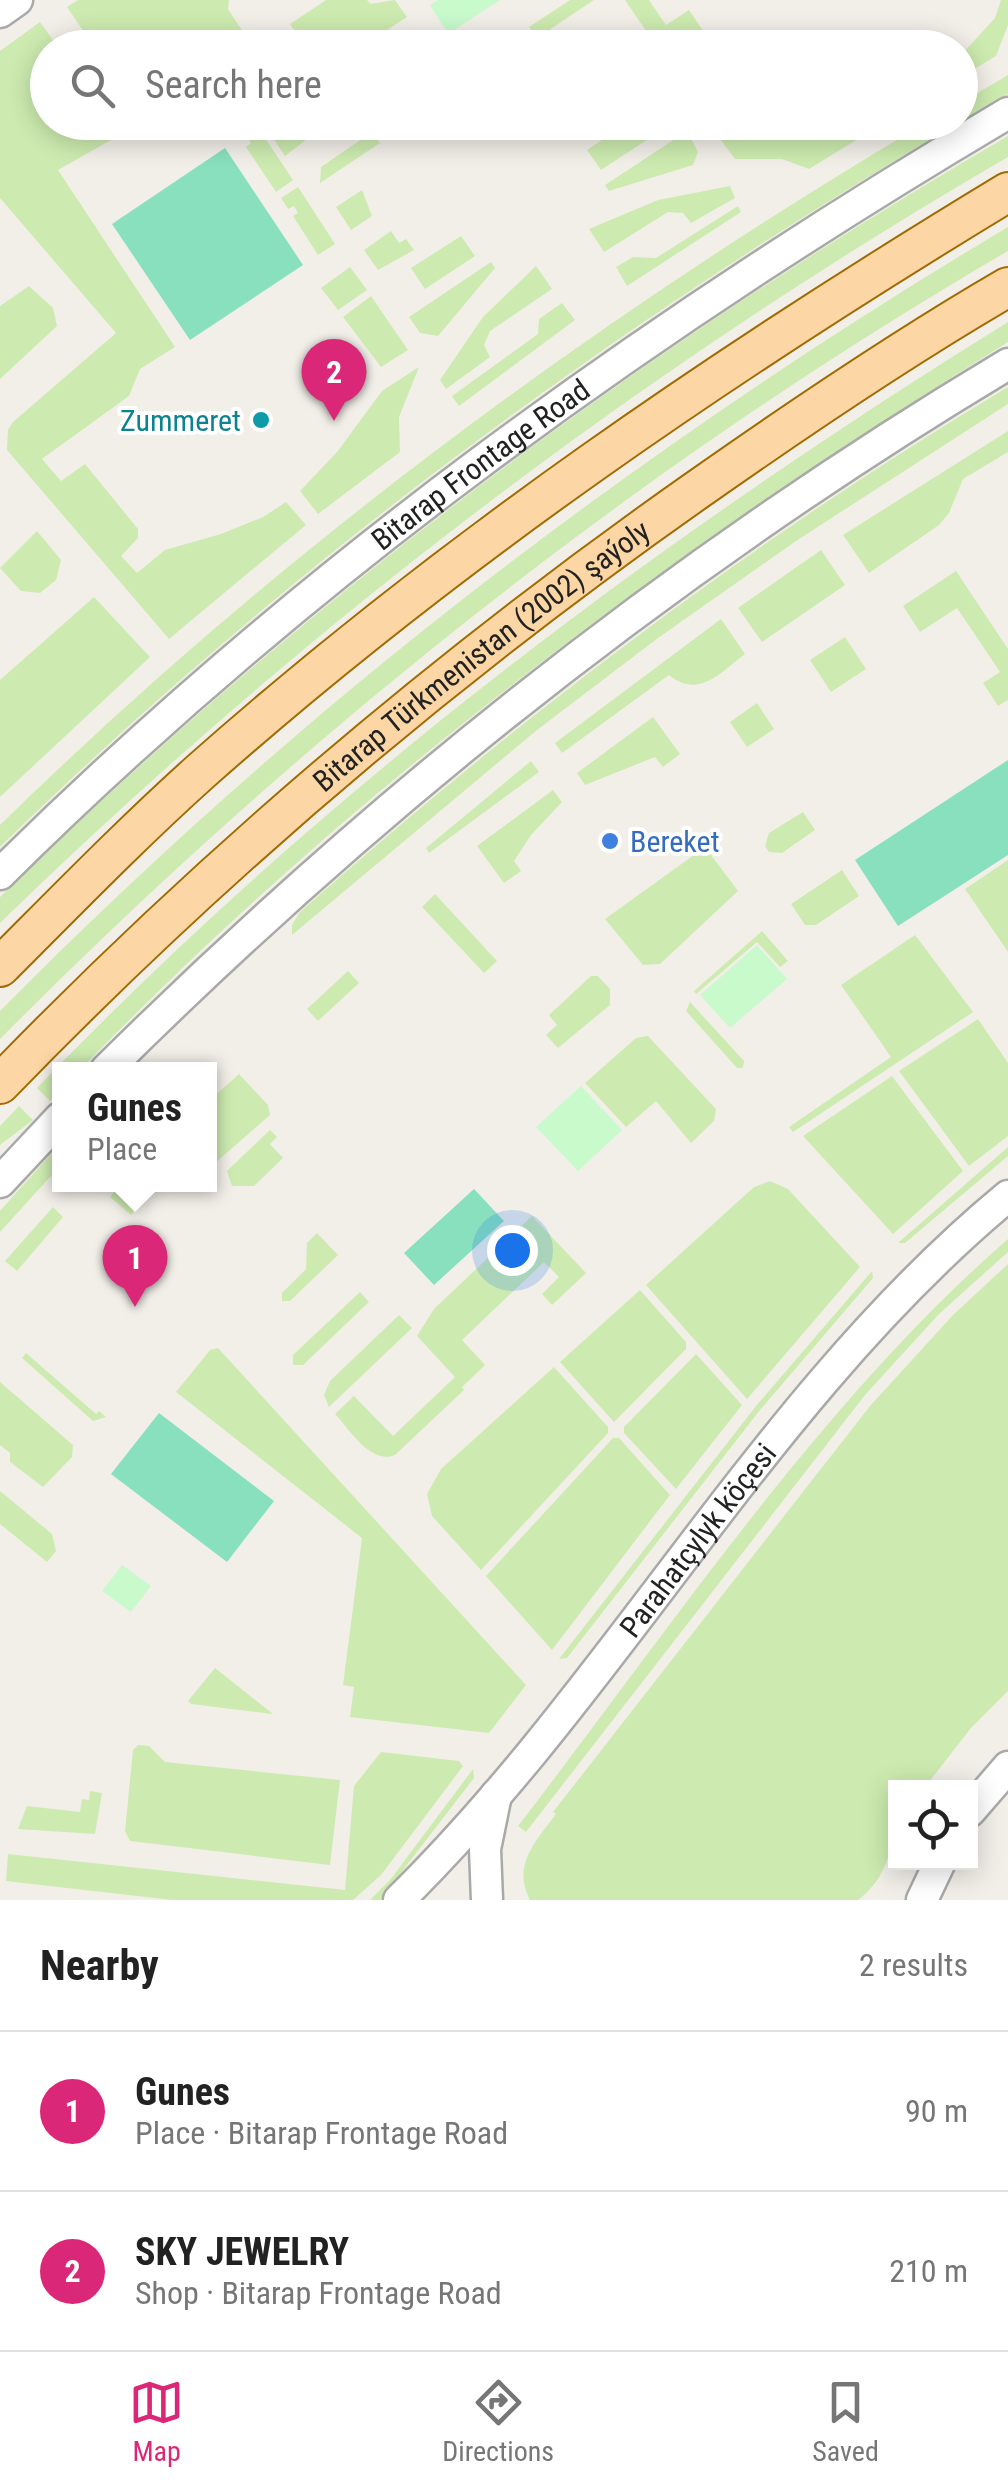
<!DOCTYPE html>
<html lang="en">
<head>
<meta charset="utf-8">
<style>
	:root { --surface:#fff; --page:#f6f6f6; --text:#222; --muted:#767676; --line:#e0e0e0; --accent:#db2777 }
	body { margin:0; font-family:"Roboto Condensed",sans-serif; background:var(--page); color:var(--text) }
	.controls { position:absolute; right:30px; bottom:30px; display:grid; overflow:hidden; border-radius:0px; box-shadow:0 5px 25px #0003 }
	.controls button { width:90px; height:90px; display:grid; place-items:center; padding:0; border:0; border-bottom:2px solid var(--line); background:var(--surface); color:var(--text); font:50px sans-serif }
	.you { position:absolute; left:512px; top:1250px; width:35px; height:35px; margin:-25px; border:8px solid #fff; border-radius:50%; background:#1a73e8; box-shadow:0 0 0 15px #1a73e833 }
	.badge { display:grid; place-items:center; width:65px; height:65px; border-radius:50%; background:var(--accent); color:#fff; font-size:32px; font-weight:700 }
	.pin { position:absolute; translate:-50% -82px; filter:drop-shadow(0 2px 5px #0008) }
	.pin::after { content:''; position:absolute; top:52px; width:35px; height:30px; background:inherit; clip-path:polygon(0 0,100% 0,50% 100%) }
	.popup { position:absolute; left:52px; top:1062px; width:165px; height:130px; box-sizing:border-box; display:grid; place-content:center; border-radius:0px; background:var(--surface); filter:drop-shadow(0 2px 8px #0005); font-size:32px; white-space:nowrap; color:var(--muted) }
	.popup b { font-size:38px; color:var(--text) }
	.popup::after { content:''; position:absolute; left:50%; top:100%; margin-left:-20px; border:20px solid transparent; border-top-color:var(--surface) }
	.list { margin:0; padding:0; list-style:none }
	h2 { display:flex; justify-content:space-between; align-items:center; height:130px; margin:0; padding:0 40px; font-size:42px }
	h2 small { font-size:32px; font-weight:400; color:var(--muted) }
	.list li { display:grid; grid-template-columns:65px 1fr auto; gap:30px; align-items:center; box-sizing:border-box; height:160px; padding:0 40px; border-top:2px solid var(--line) }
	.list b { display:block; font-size:38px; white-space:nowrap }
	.list p { margin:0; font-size:32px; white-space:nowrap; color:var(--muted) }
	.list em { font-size:32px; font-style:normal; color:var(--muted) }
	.icon { flex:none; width:55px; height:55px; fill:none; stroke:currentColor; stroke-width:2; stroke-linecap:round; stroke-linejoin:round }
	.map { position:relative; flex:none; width:1008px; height:1900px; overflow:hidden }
	.search { position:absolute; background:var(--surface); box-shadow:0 5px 25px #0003; left:30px; right:30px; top:30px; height:110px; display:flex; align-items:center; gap:25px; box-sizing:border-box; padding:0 35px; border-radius:55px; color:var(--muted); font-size:38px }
	.sheet { height:450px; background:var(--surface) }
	nav { display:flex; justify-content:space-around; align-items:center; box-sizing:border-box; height:140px; border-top:2px solid var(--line); background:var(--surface); font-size:28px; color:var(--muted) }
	nav a { display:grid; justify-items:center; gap:5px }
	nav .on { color:var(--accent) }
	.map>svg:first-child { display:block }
	.grass { fill:#cdebb0 }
	.park { fill:#c8facc }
	.pitch { fill:#88e0be }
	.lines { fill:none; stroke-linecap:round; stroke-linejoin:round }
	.minor-casing { stroke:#a9a9a9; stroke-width:35 }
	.major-casing { stroke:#a06b00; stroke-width:42 }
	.minor { stroke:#fff; stroke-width:30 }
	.major { stroke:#fcd6a4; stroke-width:38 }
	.culture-dot { fill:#0f9aa8; stroke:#fff; stroke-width:4 }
	.shop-dot { fill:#3f7fe0; stroke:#fff; stroke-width:4 }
	.labels { text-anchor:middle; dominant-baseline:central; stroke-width:8; stroke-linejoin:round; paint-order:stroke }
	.culture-label { font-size:30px; fill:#0d838f; stroke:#fff; text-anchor:end }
	.street-label { font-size:30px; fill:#222; stroke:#fff }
	.shop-label { font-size:30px; fill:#366cbe; stroke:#fff; text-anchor:start }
</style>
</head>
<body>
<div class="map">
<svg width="1008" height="1900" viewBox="0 0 1008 1900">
	<rect width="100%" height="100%" fill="#f2efe9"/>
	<!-- grass -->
	<path class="grass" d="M 78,0 L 229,0 L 228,9 L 253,47 L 94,47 L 67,7 Z
		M 326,0 L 367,0 L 370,4 L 395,0 L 407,17 L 361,47 L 306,47 L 290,24 Z
		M 570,0 L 594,0 L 537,38 L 529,27 Z
		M 625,0 L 649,0 L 666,25 L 689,10 L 714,47 L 657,47 Z
		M 1001,0 L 1008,0 L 1008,25 L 996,56 L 961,77 L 961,55 L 995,18 Z
		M 40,22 L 58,47 L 48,48 L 48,122 L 107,123 L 111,140 L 58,170 L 175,347 L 140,369 L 129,396 L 42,459 L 61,481 L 85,464 L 138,529 L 138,538 L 121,556 L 137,573 L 165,550 L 221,534 L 263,517 L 286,502 L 306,525 L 169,639 L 7,450 L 8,430 L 13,422 L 116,333 L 0,198 L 0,51 Z
		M 1008,75 L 1008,94 L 961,121 L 961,103 Z
		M 789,122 L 884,123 L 809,169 L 782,159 L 735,159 L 708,123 Z
		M 927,122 L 958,123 C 611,327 288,565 0,847 L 0,825 C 278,553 592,320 927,122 Z
		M 238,123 L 255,123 L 293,180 L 276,192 L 246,147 L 251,143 Z
		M 263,123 L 320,123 L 320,129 L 285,156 Z
		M 611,123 L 648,123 L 656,134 L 601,170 L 587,150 L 615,131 Z
		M 687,131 L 698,152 L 693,165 L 609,191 L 605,185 Z
		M 372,132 L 380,143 L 320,183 L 321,167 Z
		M 1008,136 L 1008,157 C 641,370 304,627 0,923 L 0,897 C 304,601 641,349 1008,136 Z
		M 730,186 L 735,198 L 691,223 L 683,213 L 668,212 L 604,252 L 589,229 L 658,200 Z
		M 298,187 L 335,244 L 318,255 L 293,216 L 298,213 L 294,206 L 288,209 L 281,198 Z
		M 362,190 L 372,216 L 351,230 L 336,207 Z
		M 738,206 L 741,212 L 627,286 L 616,267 L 633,257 L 656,258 Z
		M 1008,227 L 1008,251 C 637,467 302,735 0,1039 L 0,1011 C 301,706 640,446 1008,227 Z
		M 391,231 L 399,243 L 406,239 L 414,250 L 378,270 L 364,250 Z
		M 461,236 L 475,256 L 425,289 L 411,268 Z
		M 491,262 L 495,268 L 438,336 L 420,333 L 409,317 Z
		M 536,266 L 552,289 L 490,331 L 484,345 L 490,357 L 446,389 L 440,380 L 483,317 Z
		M 350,267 L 367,290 L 338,310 L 321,288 Z
		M 29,286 L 53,308 L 57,326 L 0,379 L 0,306 Z
		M 371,296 L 408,350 L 381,367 L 343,317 Z
		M 562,303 L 575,320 L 459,406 L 452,396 L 538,334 L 539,319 Z
		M 1008,322 L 1008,342 C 674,550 354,786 81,1069 L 60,1070 L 60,1091 L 50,1101 L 37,1088 C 325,789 655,541 1008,322 Z
		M 419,367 L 399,417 L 400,452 L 318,514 L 300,491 L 337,452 L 382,391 Z
		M 1008,387 L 1008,404 L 796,541 L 658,638 L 537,730 L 292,935 L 292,925 L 300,912 C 521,716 755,538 1008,387 Z
		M 1008,431 L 1008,452 L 963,479 L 949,513 L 939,525 L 869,573 L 843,535 Z
		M 37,531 L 61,560 L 56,580 L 40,593 L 21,591 L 0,568 Z
		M 821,550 L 845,585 L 762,642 L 738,608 Z
		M 956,571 L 1008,649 L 1008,700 L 998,706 L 983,683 L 1000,672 L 957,608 L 920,632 L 903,606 Z
		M 94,597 L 150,657 L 0,797 L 0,680 Z
		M 721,619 L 745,654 C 720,673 699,699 669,675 L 562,753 L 555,743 Z
		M 845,637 L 866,669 L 831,692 L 810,660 Z
		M 757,703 L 774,729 L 747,747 L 730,722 Z
		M 653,717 L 680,754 L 663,767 L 655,757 L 585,785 L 577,773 Z
		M 531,761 L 539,772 L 429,853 L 426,848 Z
		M 553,790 L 562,802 L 531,835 L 514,861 L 521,871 L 504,883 L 477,846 Z
		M 803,812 L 815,830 L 782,853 L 769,852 L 765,846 L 769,833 Z
		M 705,847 L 738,891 L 660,964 L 643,965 L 605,919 Z
		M 1008,860 L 1008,952 L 965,889 Z
		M 842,870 L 859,896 L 816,925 L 805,925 L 791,904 Z
		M 435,894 L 497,961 L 484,973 L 422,907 Z
		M 762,931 L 788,961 L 780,967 L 757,942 L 696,994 L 694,991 Z
		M 915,935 L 973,1012 L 793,1132 L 789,1127 L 891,1057 L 841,985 Z
		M 348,971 L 359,983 L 318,1021 L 307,1009 Z
		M 591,976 L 598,976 L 610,989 L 610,1005 L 558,1048 L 546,1035 L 557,1025 L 549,1015 Z
		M 690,1002 L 744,1061 L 743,1068 L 737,1068 L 686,1011 Z
		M 978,1019 L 1008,1063 L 1008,1136 L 969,1166 L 899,1071 Z
		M 648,1036 L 716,1109 L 714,1121 L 691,1143 L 656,1101 L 626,1127 L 585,1083 L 636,1038 Z
		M 239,1074 L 268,1105 L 270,1115 L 214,1164 L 210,1162 L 210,1100 Z
		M 892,1076 L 963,1171 L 893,1234 L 803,1136 Z
		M 19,1106 L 33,1120 L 0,1145 L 0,1126 Z
		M 270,1130 L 277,1137 L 270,1144 L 283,1158 L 254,1186 L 232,1186 L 227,1171 Z
		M 58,1146 L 60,1166 L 0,1232 L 0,1211 Z
		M 1008,1147 L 1008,1156 L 905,1243 L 898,1243 Z
		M 770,1181 L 788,1189 L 860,1267 L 747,1399 L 646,1285 L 754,1187 Z
		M 121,1185 L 121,1184 L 158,1185 L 131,1215 L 110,1197 Z
		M 53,1207 L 63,1217 L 17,1271 L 5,1261 Z
		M 532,1216 L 586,1273 L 552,1305 L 542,1294 L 559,1277 L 544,1262 L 462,1340 L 485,1365 L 462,1387 L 464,1390 L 395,1455 C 371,1465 350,1430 335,1414 L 354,1396 L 393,1436 L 455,1377 L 417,1336 L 434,1309 Z
		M 317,1233 L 338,1255 L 290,1301 L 282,1301 L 282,1293 L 306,1269 L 307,1243 Z
		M 1008,1239 L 1008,1252 L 939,1314 L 865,1395 L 526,1832 L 518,1826 C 670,1629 821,1402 1008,1239 Z
		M 1008,1264 L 1008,1691 L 971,1728 L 925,1787 L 896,1788 C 896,1829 894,1873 858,1900 L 530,1900 C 512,1865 535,1842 556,1814 L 553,1812 L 870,1406 L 953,1315 Z
		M 872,1271 L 873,1278 L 760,1410 L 567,1658 L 559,1659 L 756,1406 Z
		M 640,1290 L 686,1342 L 686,1349 L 614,1422 L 560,1362 Z
		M 360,1292 L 369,1302 L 303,1365 L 293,1365 L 293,1355 Z
		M 399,1315 L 412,1328 L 329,1407 L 324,1395 L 330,1381 Z
		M 218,1348 L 526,1685 L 489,1733 L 350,1717 L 354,1687 L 343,1685 L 362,1538 L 176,1392 L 210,1350 Z
		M 26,1353 L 96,1414 L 99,1411 L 106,1417 L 93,1421 L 22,1358 Z
		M 696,1354 L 742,1405 L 676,1489 L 624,1433 L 624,1427 Z
		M 554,1367 L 608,1427 L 608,1433 L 481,1570 L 432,1516 L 427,1494 L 441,1469 Z
		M 0,1382 L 73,1445 L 72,1457 L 43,1487 L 10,1462 L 10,1453 L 0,1445 Z
		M 613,1438 L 619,1438 L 670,1495 L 552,1650 L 486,1576 Z
		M 0,1491 L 52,1534 L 56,1551 L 47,1562 L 0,1524 Z
		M 215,1668 L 273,1714 L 191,1704 L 188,1701 Z
		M 138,1745 L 149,1746 L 165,1762 L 340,1780 L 330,1865 L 130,1841 L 125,1831 L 133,1750 Z
		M 381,1752 L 459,1761 L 463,1766 L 381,1875 L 353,1900 L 172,1900 L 6,1881 L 8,1854 L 345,1890 L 354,1786 Z
		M 473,1769 L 474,1778 L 380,1900 L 370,1900 L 390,1880 Z
		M 90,1791 L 102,1793 L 95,1834 L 18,1829 L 27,1806 L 80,1812 L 82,1799 L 89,1800 Z"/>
	<!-- park -->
	<path class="park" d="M 438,0 L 500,0 L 448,34 L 430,5 Z
		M 757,945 L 787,979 L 730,1028 L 700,995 Z
		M 581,1086 L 622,1130 L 578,1171 L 536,1127 Z
		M 122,1565 L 151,1586 L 131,1612 L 102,1591 Z"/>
	<!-- pitch -->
	<path class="pitch" d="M 225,148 L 303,265 L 190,340 L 112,224 Z
		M 1008,760 L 1008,855 L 898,926 L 855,860 Z
		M 474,1189 L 504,1221 L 434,1285 L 404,1253 Z
		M 159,1413 L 274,1501 L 227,1562 L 111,1474 Z"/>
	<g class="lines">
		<!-- minor casing -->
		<g class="minor-casing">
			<g id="minor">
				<path d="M 0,12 L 17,0"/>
				<path id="s1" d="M 0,874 C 302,575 643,329 1008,113"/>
				<path d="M 106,1070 C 378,800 679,561 1008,364"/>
				<path d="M 0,1182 L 60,1118"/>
				<path d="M 970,1811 L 1008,1767"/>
				<path id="s2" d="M 399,1900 C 621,1681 767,1395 1008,1196"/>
				<path d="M 487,1900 L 485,1849 L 496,1795"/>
				<path d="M 922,1900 L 940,1862"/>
			</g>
		</g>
		<!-- major casing -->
		<g class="major-casing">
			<g id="major">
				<path d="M 0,967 C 66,901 131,834 200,772 C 449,551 724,364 1008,192"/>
				<path id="s3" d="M 0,1084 C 214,863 445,667 697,490 C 798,419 901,349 1008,287"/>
			</g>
		</g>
		<!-- minor -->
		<use href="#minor" class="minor"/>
		<!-- major -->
		<use href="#major" class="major"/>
	</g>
	<!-- markers -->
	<circle class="culture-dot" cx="261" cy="420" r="10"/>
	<circle class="shop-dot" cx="610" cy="841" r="10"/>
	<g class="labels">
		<!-- culture labels -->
		<g class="culture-label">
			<text x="241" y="420">Zummeret</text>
		</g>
		<!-- street labels -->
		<g class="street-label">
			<text stroke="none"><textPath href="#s1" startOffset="632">Bitarap Frontage Road</textPath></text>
			<text stroke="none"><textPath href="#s3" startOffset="645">Bitarap Türkmenistan (2002) şaýoly</textPath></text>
			<text stroke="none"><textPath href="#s2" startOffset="468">Parahatçylyk köçesi</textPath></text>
		</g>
		<!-- shop labels -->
		<g class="shop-label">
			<text x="630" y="841">Bereket</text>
		</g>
	</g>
</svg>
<div class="controls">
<button><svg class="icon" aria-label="locate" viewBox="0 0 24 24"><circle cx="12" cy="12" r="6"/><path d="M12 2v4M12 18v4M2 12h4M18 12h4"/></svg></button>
</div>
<div class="you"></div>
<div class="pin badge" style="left:135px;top:1307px">1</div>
<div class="popup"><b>Gunes</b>Place</div>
<div class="pin badge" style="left:334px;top:421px">2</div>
<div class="search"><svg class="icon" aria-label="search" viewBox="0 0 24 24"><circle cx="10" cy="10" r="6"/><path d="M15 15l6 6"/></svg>Search here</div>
</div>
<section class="sheet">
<h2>Nearby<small>2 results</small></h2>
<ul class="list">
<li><span class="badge">1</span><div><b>Gunes</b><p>Place · Bitarap Frontage Road</p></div><em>90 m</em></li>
<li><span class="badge">2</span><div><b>SKY JEWELRY</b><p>Shop · Bitarap Frontage Road</p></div><em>210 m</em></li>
</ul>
</section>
<nav>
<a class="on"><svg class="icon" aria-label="map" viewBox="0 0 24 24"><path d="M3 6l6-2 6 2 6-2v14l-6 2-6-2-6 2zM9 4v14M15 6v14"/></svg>Map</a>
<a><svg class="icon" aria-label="directions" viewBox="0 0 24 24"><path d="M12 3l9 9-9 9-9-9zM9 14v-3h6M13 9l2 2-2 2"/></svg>Directions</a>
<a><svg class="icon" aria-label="saved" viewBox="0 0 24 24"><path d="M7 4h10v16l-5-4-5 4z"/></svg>Saved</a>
</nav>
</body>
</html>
